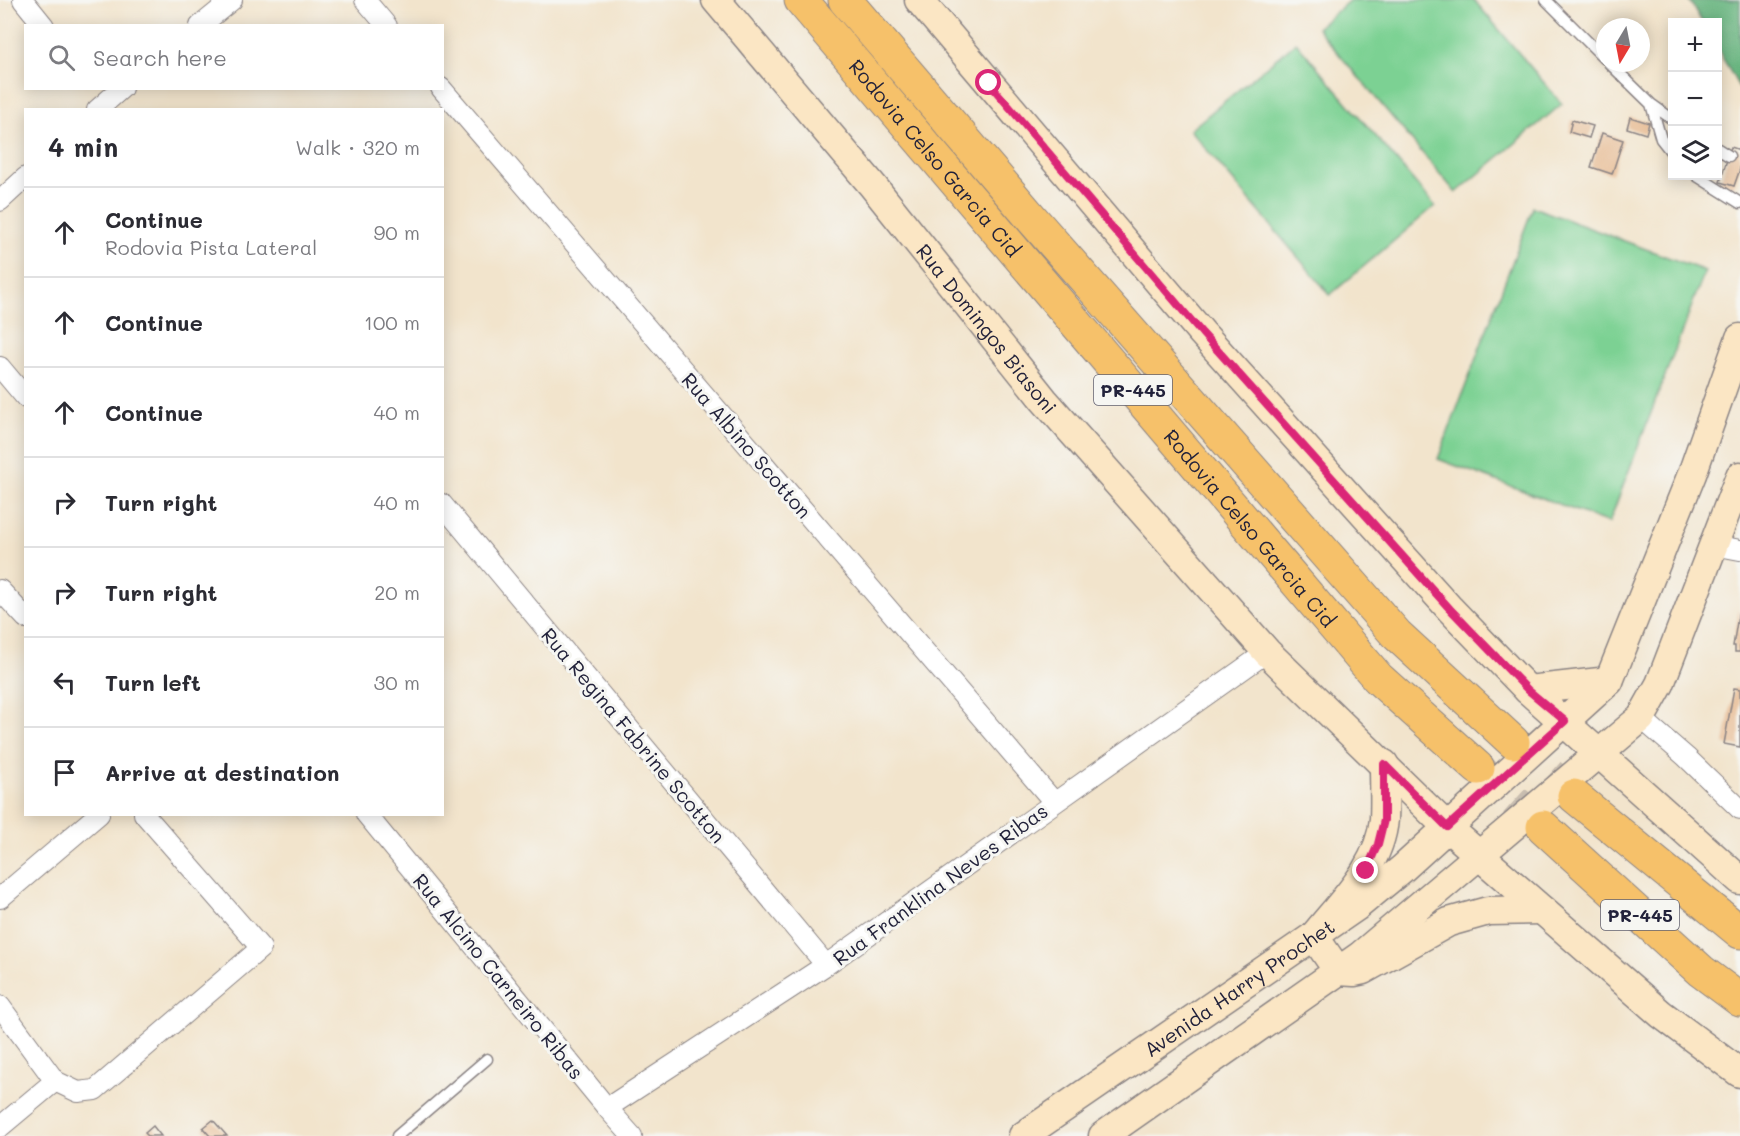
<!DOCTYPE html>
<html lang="en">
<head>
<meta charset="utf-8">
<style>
	:root { --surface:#fff; --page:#f7f7f7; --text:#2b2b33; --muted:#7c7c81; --line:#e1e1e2 }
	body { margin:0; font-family:Mali,sans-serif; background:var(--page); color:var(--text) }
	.controls { position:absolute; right:18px; top:18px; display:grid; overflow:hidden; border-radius:0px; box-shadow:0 3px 15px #0003 }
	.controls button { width:54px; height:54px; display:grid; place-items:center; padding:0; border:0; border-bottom:2px solid var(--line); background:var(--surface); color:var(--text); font:30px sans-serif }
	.compass { position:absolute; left:1596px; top:18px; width:54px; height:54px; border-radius:50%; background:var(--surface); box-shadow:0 3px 15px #0003; rotate:190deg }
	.stop { position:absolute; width:18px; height:18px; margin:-14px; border:4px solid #db2777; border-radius:50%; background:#fff }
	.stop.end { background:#db2777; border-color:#fff; box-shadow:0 2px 6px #0008 }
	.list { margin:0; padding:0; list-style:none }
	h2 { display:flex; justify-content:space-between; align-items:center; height:78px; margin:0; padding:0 24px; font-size:26px }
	h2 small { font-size:20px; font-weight:400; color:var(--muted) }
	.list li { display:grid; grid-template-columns:39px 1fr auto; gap:18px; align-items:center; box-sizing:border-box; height:90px; padding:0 24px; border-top:2px solid var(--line) }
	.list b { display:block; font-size:22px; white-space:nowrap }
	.list p { margin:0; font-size:20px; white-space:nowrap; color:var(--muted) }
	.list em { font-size:20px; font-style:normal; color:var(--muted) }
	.icon { flex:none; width:33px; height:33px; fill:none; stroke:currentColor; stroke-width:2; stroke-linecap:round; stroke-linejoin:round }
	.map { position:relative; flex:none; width:1740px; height:1136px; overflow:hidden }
	.search { position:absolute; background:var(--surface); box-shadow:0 3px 15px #0003; left:24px; top:24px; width:420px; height:66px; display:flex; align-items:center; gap:15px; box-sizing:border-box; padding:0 21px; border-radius:0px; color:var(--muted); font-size:22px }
	.panel { position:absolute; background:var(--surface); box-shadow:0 3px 15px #0003; left:24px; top:108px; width:420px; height:708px; border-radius:0px }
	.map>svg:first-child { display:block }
	.green { fill:#7cd193; stroke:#4f7a67; stroke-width:1.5 }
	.forest { fill:#65b37d; stroke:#446a5c; stroke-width:1.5 }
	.building { fill:#e7ba91 }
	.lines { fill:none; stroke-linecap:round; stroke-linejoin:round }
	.highway-tunnel { stroke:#c8bdaf; stroke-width:33; stroke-dasharray:33 16; stroke-linecap:butt }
	.lane-casing { stroke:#8a8384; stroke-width:13 }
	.street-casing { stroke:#8a8384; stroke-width:22 }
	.secondary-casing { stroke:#8a8384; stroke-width:31 }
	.highway-casing { stroke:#8a8384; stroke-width:35 }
	.lane { stroke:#fff; stroke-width:10 }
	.street { stroke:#fff; stroke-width:20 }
	.secondary { stroke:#fbe6c4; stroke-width:28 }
	.highway { stroke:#f6c16b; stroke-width:33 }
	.route { stroke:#db2777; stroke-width:8 }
	.labels { text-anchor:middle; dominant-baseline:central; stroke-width:6; stroke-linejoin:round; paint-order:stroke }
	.shield { fill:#f6f6f2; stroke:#626272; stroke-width:1.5 }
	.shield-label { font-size:18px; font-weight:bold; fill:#22223b }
	.street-label { font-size:20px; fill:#22223b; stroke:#f6f6f2 }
</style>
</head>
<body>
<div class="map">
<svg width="1740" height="1136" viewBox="0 0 1740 1136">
	<rect width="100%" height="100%" fill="#f6f6f2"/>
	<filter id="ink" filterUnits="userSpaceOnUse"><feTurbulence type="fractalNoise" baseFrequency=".0167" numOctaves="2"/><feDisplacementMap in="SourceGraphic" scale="12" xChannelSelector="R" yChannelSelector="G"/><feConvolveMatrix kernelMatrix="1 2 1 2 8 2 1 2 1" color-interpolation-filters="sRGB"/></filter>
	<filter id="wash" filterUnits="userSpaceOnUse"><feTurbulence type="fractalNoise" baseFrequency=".008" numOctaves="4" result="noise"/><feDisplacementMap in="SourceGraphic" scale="24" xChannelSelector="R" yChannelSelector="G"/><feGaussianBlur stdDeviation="1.35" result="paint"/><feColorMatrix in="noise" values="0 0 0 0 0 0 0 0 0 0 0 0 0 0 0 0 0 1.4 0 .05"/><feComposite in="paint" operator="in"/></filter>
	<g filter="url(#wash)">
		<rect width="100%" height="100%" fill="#f2e4cc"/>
		<!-- green -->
		<path class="green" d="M 1350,0 L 1474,0 L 1562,104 L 1456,193 L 1317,28 Z
			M 1296,42 L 1435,206 L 1330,295 L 1190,130 Z
			M 1533,207 L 1705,271 L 1609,523 L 1438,459 Z"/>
		<!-- forest -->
		<path class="forest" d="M 1689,0 L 1740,0 L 1740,89 L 1718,50 L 1718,22 L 1702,22 Z"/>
		<g id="blocks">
			<!-- building -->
			<path class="building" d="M 1630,117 L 1649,123 L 1646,134 L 1627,128 Z
				M 1572,120 L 1593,126 L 1589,138 L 1569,132 Z
				M 1602,133 L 1623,140 L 1612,174 L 1591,167 Z
				M 1731,147 L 1740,150 L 1740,169 L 1734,186 L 1720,182 Z
				M 1739,610 L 1740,610 L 1740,652 L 1735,652 L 1735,646 L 1733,646 Z
				M 1734,688 L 1740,689 L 1740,747 L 1724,744 Z
				M 213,1120 L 227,1136 L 210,1136 L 203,1128 Z
				M 153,1126 L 161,1136 L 148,1136 L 145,1133 Z"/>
		</g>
	</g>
	<g filter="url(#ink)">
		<use href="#blocks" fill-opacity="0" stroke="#8a8384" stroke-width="1.5"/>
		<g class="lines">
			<!-- highway-tunnel -->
			<path class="highway-tunnel" d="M 1513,742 L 1574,796
				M 1478,768 L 1543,827"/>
			<!-- lane casing -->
			<g class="lane-casing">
				<path id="lane" d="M 1546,0 L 1605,59
					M 1609,63 L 1651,104 L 1672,119
					M 1651,104 L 1661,139 L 1672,153
					M 1718,149 L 1729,156
					M 1697,176 L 1740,203
					M 397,1136 L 487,1059"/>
			</g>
			<!-- street casing -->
			<g class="street-casing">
				<path id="street" d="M 23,0 L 44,26
					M 365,0 L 387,26
					M 200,26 L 232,0
					M 441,88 L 1054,802
					M 97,110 L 122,88
					M 0,201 L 26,177
					M 0,367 L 26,398
					M 442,504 L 826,965
					M 1714,545 L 1740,550
					M 0,590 L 26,618
					M 1641,718 L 1686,757 L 1740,809
					M 366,814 L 607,1108 L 632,1136
					M 0,898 L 99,814
					M 0,1006 L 55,1081 L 78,1092 L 95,1090 L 261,948 L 144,814
					M 607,1108 L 826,965 L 1267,652
					M 0,1127 L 55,1081"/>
			</g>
			<!-- secondary casing -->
			<g class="secondary-casing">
				<g id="secondary">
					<path id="s1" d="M 716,0 L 873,186 L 1044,400 L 1267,652 L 1447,827 L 1479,855 L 1661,1014 L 1740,1073"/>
					<path d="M 919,0 L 1202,333 L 1450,609 L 1528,690 L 1740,880"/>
					<path d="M 1528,690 L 1609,681"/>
					<path d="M 1384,764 C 1384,782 1385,801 1384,819 C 1380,866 1342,901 1314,936 L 1338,971 L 1354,972 L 1363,970 L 1449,922 L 1488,911 L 1542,910"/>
					<path id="s2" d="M 1023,1136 L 1356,907 L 1402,869 L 1609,681 L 1692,474 L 1740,338"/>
					<path d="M 1103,1136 L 1360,956 L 1641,718 L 1660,684 L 1740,476"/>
				</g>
			</g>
			<!-- highway casing -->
			<g class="highway-casing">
				<g id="highway">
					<path id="s3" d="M 801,0 L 1378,678 L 1478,768"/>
					<path d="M 845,0 L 1034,221 L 1396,634 L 1513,742"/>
					<path d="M 1574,796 L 1740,932"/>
					<path d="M 1543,827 L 1701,971 L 1740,1000"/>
				</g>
			</g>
			<!-- lane -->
			<use href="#lane" class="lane"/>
			<!-- street -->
			<use href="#street" class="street"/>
			<!-- secondary -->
			<use href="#secondary" class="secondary"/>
			<!-- highway -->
			<use href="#highway" class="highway"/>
		</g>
	</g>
	<g class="lines" filter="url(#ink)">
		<!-- route -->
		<path class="route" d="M 989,83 L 1202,333 L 1450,609 L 1528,690 L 1565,721 L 1447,827 L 1384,764 L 1384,820 L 1378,844 L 1366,871"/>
	</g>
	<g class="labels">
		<!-- shield labels -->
		<g class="shield">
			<rect x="1094" y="375" width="78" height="30" rx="4.5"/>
			<rect x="1601" y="900" width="78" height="30" rx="4.5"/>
		</g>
		<g class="shield-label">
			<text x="1133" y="390">PR-445</text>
			<text x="1640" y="915">PR-445</text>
		</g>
		<!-- street labels -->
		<g class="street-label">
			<text stroke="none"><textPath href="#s3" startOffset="207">Rodovia Celso Garcia Cid</textPath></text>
			<text stroke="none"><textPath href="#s1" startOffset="426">Rua Domingos Biasoni</textPath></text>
			<text transform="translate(747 445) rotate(49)">Rua Albino Scotton</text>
			<text stroke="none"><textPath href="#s3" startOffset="693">Rodovia Celso Garcia Cid</textPath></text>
			<text transform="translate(634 735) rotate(50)">Rua Regina Fabrine Scotton</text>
			<text transform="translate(940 884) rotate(-36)">Rua Franklina Neves Ribas</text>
			<text transform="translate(499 976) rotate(51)">Rua Alcino Carneiro Ribas</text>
			<text stroke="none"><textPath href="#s2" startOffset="262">Avenida Harry Prochet</textPath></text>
		</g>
	</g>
</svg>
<div class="controls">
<button>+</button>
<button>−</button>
<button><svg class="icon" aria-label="layers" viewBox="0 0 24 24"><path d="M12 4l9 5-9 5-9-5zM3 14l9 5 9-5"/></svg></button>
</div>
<svg class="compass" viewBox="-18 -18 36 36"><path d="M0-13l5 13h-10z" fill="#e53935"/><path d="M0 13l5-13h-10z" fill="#7c7c81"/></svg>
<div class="stop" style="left:989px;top:83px"></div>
<div class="stop end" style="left:1366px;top:871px"></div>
<div class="search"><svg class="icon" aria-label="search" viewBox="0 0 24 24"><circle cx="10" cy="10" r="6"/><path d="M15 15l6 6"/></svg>Search here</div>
<section class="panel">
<h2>4 min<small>Walk · 320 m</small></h2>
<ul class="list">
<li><svg class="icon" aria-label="ahead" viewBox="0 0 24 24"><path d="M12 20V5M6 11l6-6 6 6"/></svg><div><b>Continue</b><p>Rodovia Pista Lateral</p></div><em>90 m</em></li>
<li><svg class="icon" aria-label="ahead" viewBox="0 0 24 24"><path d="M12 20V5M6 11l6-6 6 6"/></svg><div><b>Continue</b></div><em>100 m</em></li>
<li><svg class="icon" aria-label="ahead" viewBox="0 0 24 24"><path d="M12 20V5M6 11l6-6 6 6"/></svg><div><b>Continue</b></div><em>40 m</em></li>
<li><svg class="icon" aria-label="right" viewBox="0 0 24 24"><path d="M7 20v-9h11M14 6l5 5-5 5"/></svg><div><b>Turn right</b></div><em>40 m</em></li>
<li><svg class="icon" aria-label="right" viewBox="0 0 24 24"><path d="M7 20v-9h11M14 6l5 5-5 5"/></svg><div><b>Turn right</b></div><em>20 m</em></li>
<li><svg class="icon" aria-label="left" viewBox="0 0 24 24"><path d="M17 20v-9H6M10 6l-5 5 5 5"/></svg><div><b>Turn left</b></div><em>30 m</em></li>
<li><svg class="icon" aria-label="arrive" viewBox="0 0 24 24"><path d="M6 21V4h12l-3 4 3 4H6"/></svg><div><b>Arrive at destination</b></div></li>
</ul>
</section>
</div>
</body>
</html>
